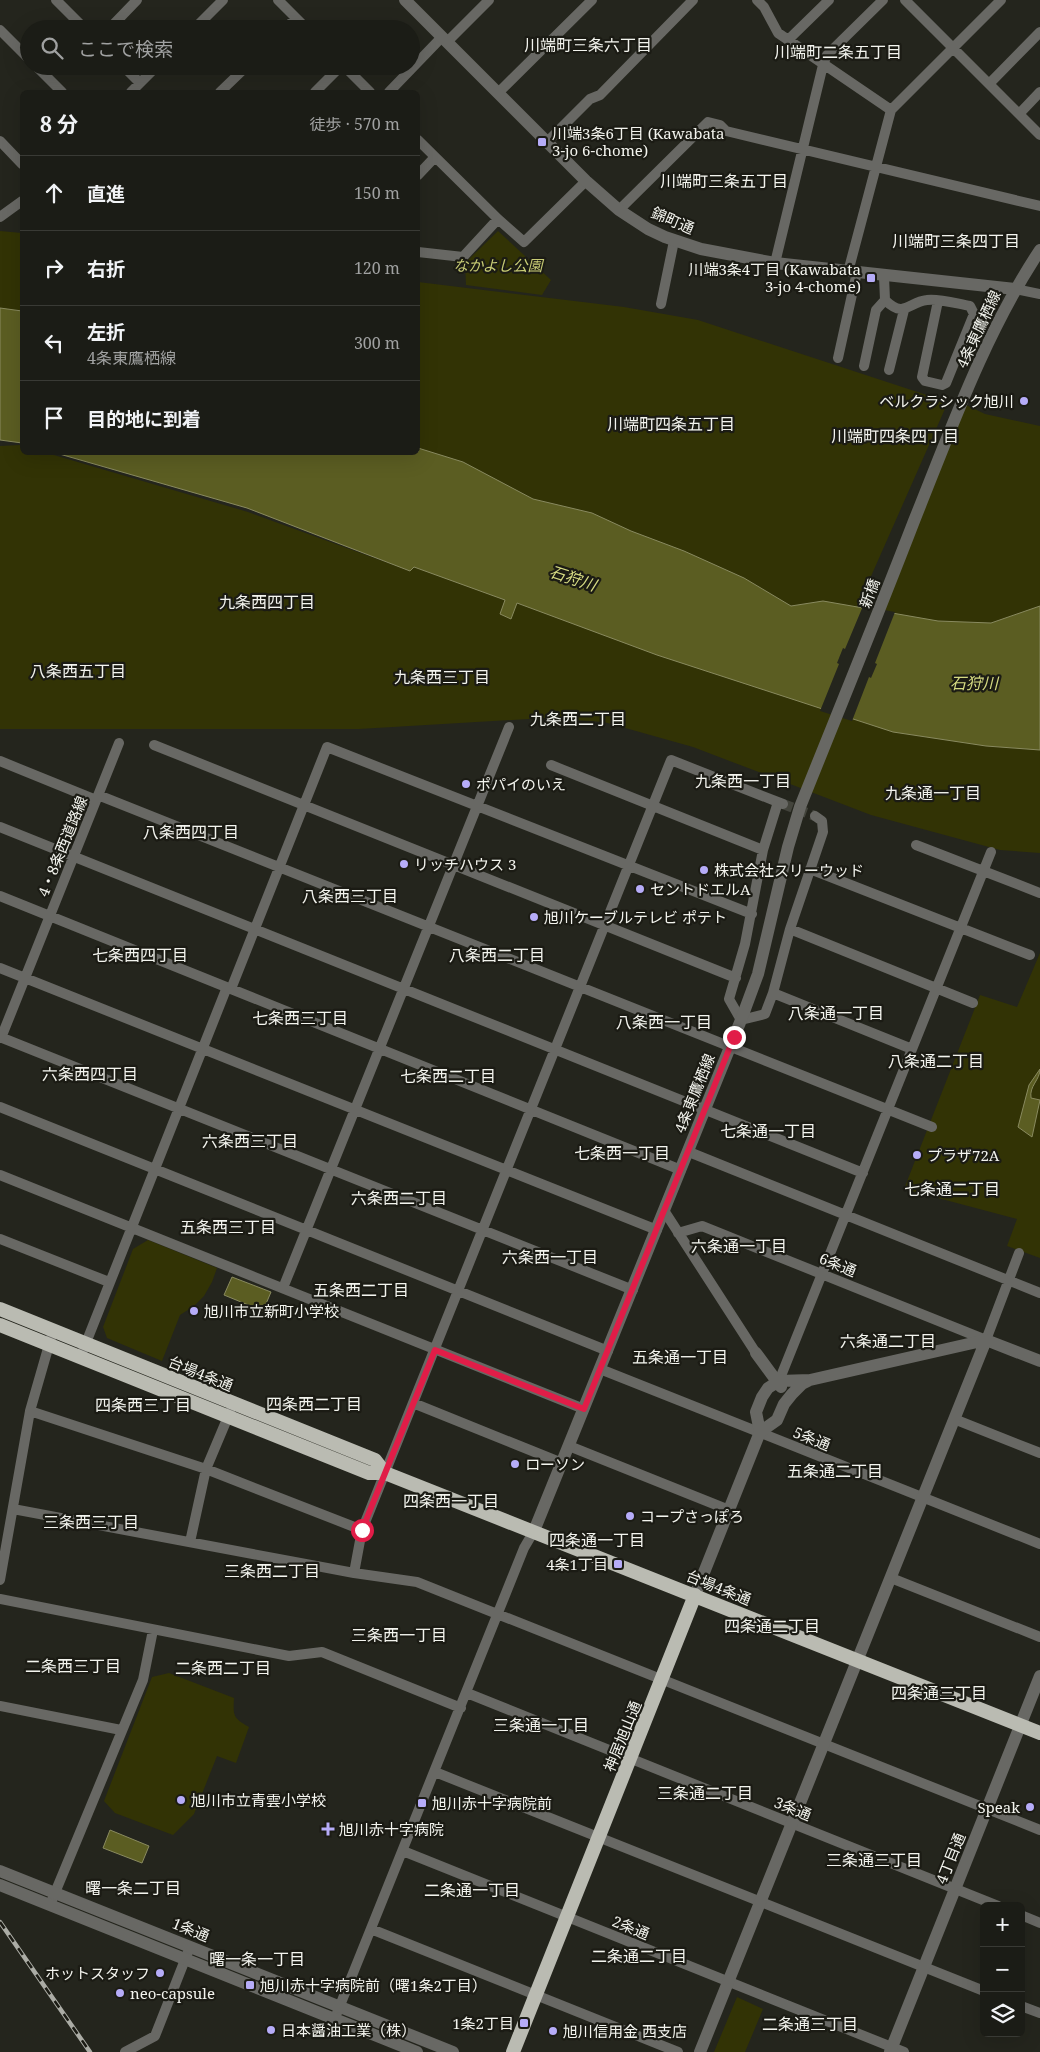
<!DOCTYPE html>
<html lang="ja">
<head>
<meta charset="utf-8">
<style>
	:root { --surface:#1b1c16; --page:#282923; --text:#f1f3f6; --muted:#a0a1a1; --line:#393a35 }
	body { margin:0; font-family:"Noto Serif","Noto Sans JP",serif; background:var(--page); color:var(--text) }
	.controls { position:absolute; right:15px; bottom:15px; display:grid; overflow:hidden; border-radius:8px; box-shadow:0 5px 20px #0002 }
	.controls button { width:45px; height:45px; display:grid; place-items:center; padding:0; border:0; border-bottom:1px solid var(--line); background:var(--surface); color:var(--text); font:25px sans-serif }
	.stop { position:absolute; width:15px; height:15px; margin:-11px; border:4px solid #e11d48; border-radius:50%; background:#fff }
	.stop.end { background:#e11d48; border-color:#fff; box-shadow:0 1px 5px #0008 }
	.list { margin:0; padding:0; list-style:none }
	h2 { display:flex; justify-content:space-between; align-items:center; height:65px; margin:0; padding:0 20px; font-size:21px }
	h2 small { font-size:16px; font-weight:400; color:var(--muted) }
	.list li { display:grid; grid-template-columns:32px 1fr auto; gap:15px; align-items:center; box-sizing:border-box; height:75px; padding:0 20px; border-top:1px solid var(--line) }
	.list b { display:block; font-size:19px; white-space:nowrap }
	.list p { margin:0; font-size:16px; white-space:nowrap; color:var(--muted) }
	.list em { font-size:16px; font-style:normal; color:var(--muted) }
	.icon { flex:none; width:28px; height:28px; fill:none; stroke:currentColor; stroke-width:2; stroke-linecap:round; stroke-linejoin:round }
	.map { position:relative; flex:none; width:1040px; height:2052px; overflow:hidden }
	.search { position:absolute; background:var(--surface); box-shadow:0 5px 20px #0002; left:20px; top:20px; width:400px; height:55px; display:flex; align-items:center; gap:12px; box-sizing:border-box; padding:0 18px; border-radius:28px; color:var(--muted); font-size:19px }
	.panel { position:absolute; background:var(--surface); box-shadow:0 5px 20px #0002; left:20px; top:90px; width:400px; height:365px; border-radius:8px }
	.map>svg:first-child { display:block }
	.green { fill:#323305 }
	.water { fill:#5b5d22; stroke:#898a5f }
	.pier { fill:#24251d }
	.lines { fill:none; stroke-linecap:round; stroke-linejoin:round }
	.minor-tunnel { stroke:#43443c; stroke-width:10; stroke-dasharray:10 5; stroke-linecap:butt }
	.minor { stroke:#686864; stroke-width:10 }
	.tertiary { stroke:#686864; stroke-width:12 }
	.trunk { stroke:#babbb2; stroke-width:14 }
	.rail-casing { stroke:#abaca5; stroke-width:4.5 }
	.rail { stroke:#1b1b14; stroke-width:2.5; stroke-dasharray:8; stroke-linecap:butt }
	.route { stroke:#e11d48; stroke-width:6 }
	.poi-dot { fill:#b6acf8; stroke:#1b1b14; stroke-width:2 }
	.labels { text-anchor:middle; dominant-baseline:central; stroke-width:4.5; stroke-linejoin:round; paint-order:stroke }
	.poi-label { font-size:15px; fill:#f3f4ee; stroke:#1b1b14; text-anchor:start }
	.street-label { font-size:15px; fill:#f3f4ee; stroke:#1b1b14 }
	.park-label { font-size:15px; font-style:italic; fill:#c8cc75; stroke:#1b1b14 }
	.neighbourhood-label { font-size:16px; fill:#f3f4ee; stroke:#1b1b14 }
	.water-label { font-size:16px; font-style:italic; fill:#d5da82; stroke:#1b1b14 }
</style>
</head>
<body>
<div class="map">
<svg width="1040" height="2052" viewBox="0 0 1040 2052">
	<rect width="100%" height="100%" fill="#24251d"/>
	<!-- green -->
	<path class="green" d="M 0,231 L 22,233 L 22,311 L 0,308 Z
		M 498,231 L 551,280 L 542,295 L 466,285 L 465,263 Z
		M 418,282 L 624,307 L 698,320 L 948,402 L 857,608 L 823,601 L 791,606 L 744,578 L 684,551 L 631,531 L 592,513 L 533,499 L 463,462 L 418,448 Z
		M 962,403 L 985,414 L 1040,426 L 1040,606 L 991,623 L 938,621 L 878,615 Z
		M 20,445 L 22,445 L 22,452 L 47,453 L 248,512 L 410,571 L 414,567 L 505,600 L 511,619 L 516,603 L 893,732 L 986,746 L 1040,750 L 1040,853 L 1000,850 L 871,815 L 693,747 L 604,722 L 545,718 L 359,729 L 0,729 L 0,446 Z
		M 1040,953 L 1040,1258 L 1007,1246 L 1017,1219 L 904,1189 L 980,995 L 1017,1007 Z
		M 148,1240 L 217,1268 L 212,1282 L 204,1296 L 194,1306 L 180,1315 L 162,1361 L 107,1338 L 103,1327 L 133,1249 Z
		M 169,1673 L 234,1698 C 233,1716 233,1718 249,1727 L 236,1763 L 217,1756 L 194,1814 L 173,1835 L 115,1813 L 104,1801 L 152,1677 Z
		M 737,1997 L 763,2009 L 745,2052 L 714,2052 Z"/>
	<!-- water -->
	<path class="water" d="M 0,308 L 22,311 L 22,443 L 0,440 Z
		M 418,448 L 463,462 L 533,499 L 592,513 L 631,531 L 684,551 L 744,578 L 791,606 L 823,601 L 938,621 L 991,623 L 1040,606 L 1040,750 L 986,746 L 893,732 L 657,655 L 517,603 L 511,619 L 500,614 L 505,600 L 414,567 L 410,571 L 247,508 L 56,453 L 418,452 Z
		M 1040,1069 C 1040,1080 1029,1086 1031,1098 L 1040,1100 L 1032,1137 L 1018,1127 L 1029,1085 Z
		M 232,1277 L 271,1292 L 263,1311 L 224,1295 Z
		M 110,1830 L 149,1846 L 142,1863 L 103,1848 Z"/>
	<!-- pier -->
	<path class="pier" d="M 863,606 L 895,612 L 875,663 L 877,664 L 871,678 L 869,677 L 852,721 L 820,711 L 839,664 L 837,663 L 843,648 L 845,649 Z"/>
	<g class="lines">
		<!-- minor-tunnel -->
		<path class="minor-tunnel" d="M 783,804 L 815,816"/>
		<!-- minor -->
		<path class="minor" d="M 56,0 L 85,29
			M 278,0 L 307,29
			M 757,0 L 764,7 L 778,33 L 891,110
			M 905,0 L 1040,135
			M 109,29 L 137,0
			M 194,29 L 223,0
			M 285,29 L 296,18
			M 0,30 L 29,59
			M 788,40 L 829,0
			M 447,42 L 489,0
			M 36,66 L 62,92
			M 123,66 L 140,83
			M 344,66 L 370,92
			M 989,84 L 1040,32
			M 131,92 L 157,66
			M 220,92 L 247,66
			M 315,92 L 341,66
			M 389,92 L 442,37
			M 498,93 L 592,0
			M 1019,114 L 1040,92
			M 418,140 L 498,219 L 524,242 L 586,181
			M 0,141 L 22,164
			M 547,142 L 590,99 L 600,95 L 693,0
			M 418,175 L 435,157
			M 619,210 L 708,122 L 720,125 L 726,131 L 1040,206
			M 0,217 L 22,201
			M 418,252 L 463,257 L 498,219
			M 775,263 L 823,65 L 827,55 L 883,0
			M 848,272 L 891,110 L 1001,0
			M 884,276 L 885,300 C 905,319 908,302 927,300 C 938,298 958,304 970,306 L 974,314 L 946,383 L 942,385 L 925,381 L 922,377 L 938,301
			M 1015,289 L 1040,294
			M 661,304 L 674,241
			M 838,358 L 857,272
			M 864,366 L 876,310 L 885,300
			M 889,370 L 904,310
			M 154,745 L 736,978
			M 0,761 L 96,800
			M 551,765 L 763,850
			M 98,795 L 932,1127
			M 778,802 L 763,850 L 745,944 L 729,999 L 741,1020 L 765,1014 L 773,993 L 790,929 L 823,832 L 822,821 L 815,816
			M 0,827 L 863,1173
			M 916,845 L 1040,893
			M 810,869 L 1030,955
			M 0,896 L 681,1170
			M 790,929 L 973,1003
			M 0,968 L 657,1230
			M 231,989 L 327,747 L 752,914
			M 773,993 L 912,1049
			M 0,1037 L 633,1290
			M 1,1038 L 119,743
			M 0,1107 L 608,1351
			M 689,1152 L 1040,1293
			M 0,1175 L 584,1409
			M 665,1212 L 756,1353
			M 678,1233 L 702,1226 L 986,1340 L 1019,1253
			M 0,1239 L 109,1282
			M 283,1288 L 509,727
			M 80,1358 L 227,987
			M 600,1369 L 1040,1544
			M 779,1381 L 991,852
			M 413,1403 L 562,1463
			M 30,1411 L 206,1469 L 362,1530
			M 954,1419 L 1040,1453
			M 569,1446 L 729,1510
			M 13,1509 L 354,1573 L 417,1582 L 1040,1830
			M 190,1542 L 206,1469 L 230,1412
			M 354,1573 L 362,1530 L 671,760 L 783,804
			M 891,1578 L 1040,1637
			M 0,1580 L 30,1411 L 53,1331
			M 0,1599 L 289,1656 L 322,1652 L 461,1708
			M 467,1693 L 998,1906
			M 0,1706 L 121,1730
			M 435,1772 L 984,1991
			M 403,1851 L 904,2052
			M 52,1900 L 143,1680 L 153,1630
			M 1021,1915 L 1040,1923
			M 371,1929 L 678,2052
			M 1021,2006 L 1040,2013
			M 337,2013 L 524,1548 L 534,1531
			M 125,2052 L 155,2036 L 188,1952"/>
		<!-- tertiary -->
		<path class="tertiary" d="M 405,0 L 586,181 L 619,210 L 648,229 L 665,237 L 701,249 L 775,263 L 1015,289
			M 756,1353 L 781,1387
			M 760,1432 L 756,1412 L 762,1397 L 768,1388 L 779,1381 L 810,1380 L 986,1340 L 1040,1361
			M 534,1531 L 741,1020 L 758,974 L 788,847 L 800,807 C 838,712 877,617 914,521 C 951,429 985,333 1040,250
			M 695,1595 L 760,1432 L 777,1420 L 784,1404 L 792,1394 L 802,1384 L 808,1381
			M 0,1871 L 453,2052
			M 0,1885 L 417,2052
			M 700,2052 L 986,1340
			M 890,2052 L 1040,1676"/>
		<!-- trunk -->
		<path class="trunk" d="M 0,1309 L 375,1460 L 385,1473
			M 0,1325 L 369,1473 L 385,1473 L 1040,1733
			M 513,2052 L 695,1595"/>
		<!-- rail casing -->
		<g class="rail-casing">
			<path id="rail" d="M 0,1922 L 90,2052"/>
		</g>
		<!-- rail -->
		<use href="#rail" class="rail"/>
	</g>
	<g class="lines">
		<!-- route -->
		<path class="route" d="M 362,1530 L 435,1350 L 584,1409 L 734,1037"/>
	</g>
	<!-- markers -->
	<g class="poi-dot">
		<rect x="537" y="137" width="10" height="10" rx="2.5"/>
		<rect x="866" y="273" width="10" height="10" rx="2.5"/>
		<circle cx="1024" cy="401" r="5"/>
		<circle cx="466" cy="784" r="5"/>
		<circle cx="404" cy="864" r="5"/>
		<circle cx="704" cy="870" r="5"/>
		<circle cx="640" cy="889" r="5"/>
		<circle cx="534" cy="917" r="5"/>
		<circle cx="917" cy="1155" r="5"/>
		<circle cx="194" cy="1311" r="5"/>
		<circle cx="515" cy="1464" r="5"/>
		<circle cx="630" cy="1516" r="5"/>
		<rect x="613" y="1559" width="10" height="10" rx="2.5"/>
		<circle cx="181" cy="1800" r="5"/>
		<rect x="417" y="1798" width="10" height="10" rx="2.5"/>
		<circle cx="1030" cy="1807" r="5"/>
		<path d="M325.5 1821.5h5v5h5v5h-5v5h-5v-5h-5v-5h5z"/>
		<circle cx="160" cy="1973" r="5"/>
		<rect x="245" y="1980" width="10" height="10" rx="2.5"/>
		<circle cx="120" cy="1993" r="5"/>
		<rect x="519" y="2018" width="10" height="10" rx="2.5"/>
		<circle cx="271" cy="2030" r="5"/>
		<circle cx="553" cy="2031" r="5"/>
	</g>
	<g class="labels">
		<!-- poi labels -->
		<g class="poi-label">
			<text x="552" y="133">川端3条6丁目 (Kawabata<tspan x="552" dy="17">3-jo 6-chome)</tspan></text>
			<text x="861" y="269" text-anchor="end">川端3条4丁目 (Kawabata<tspan x="861" dy="17">3-jo 4-chome)</tspan></text>
			<text x="1014" y="401" text-anchor="end">ベルクラシック旭川</text>
			<text x="476" y="784">ポパイのいえ</text>
			<text x="414" y="864">リッチハウス 3</text>
			<text x="714" y="870">株式会社スリーウッド</text>
			<text x="650" y="889">セントドエルA</text>
			<text x="544" y="917">旭川ケーブルテレビ ポテト</text>
			<text x="927" y="1155">プラザ72A</text>
			<text x="204" y="1311">旭川市立新町小学校</text>
			<text x="525" y="1464">ローソン</text>
			<text x="640" y="1516">コープさっぽろ</text>
			<text x="608" y="1564" text-anchor="end">4条1丁目</text>
			<text x="191" y="1800">旭川市立青雲小学校</text>
			<text x="432" y="1803">旭川赤十字病院前</text>
			<text x="1020" y="1807" text-anchor="end">Speak</text>
			<text x="339" y="1829">旭川赤十字病院</text>
			<text x="150" y="1973" text-anchor="end">ホットスタッフ</text>
			<text x="260" y="1985">旭川赤十字病院前（曙1条2丁目）</text>
			<text x="130" y="1993">neo‐capsule</text>
			<text x="514" y="2023" text-anchor="end">1条2丁目</text>
			<text x="281" y="2030">日本醤油工業（株）</text>
			<text x="563" y="2031">旭川信用金 西支店</text>
		</g>
		<!-- street labels -->
		<g class="street-label">
			<text transform="translate(673 220) rotate(23)">錦町通</text>
			<text transform="translate(978 329) rotate(-65)">4条東鷹栖線</text>
			<text transform="translate(869 593) rotate(-69)">新橋</text>
			<text transform="translate(62 846) rotate(-68)">4・8条西道路線</text>
			<text transform="translate(694 1093) rotate(-68)">4条東鷹栖線</text>
			<text transform="translate(838 1264) rotate(22)">6条通</text>
			<text transform="translate(201 1373) rotate(22)">台場4条通</text>
			<text transform="translate(812 1438) rotate(22)">5条通</text>
			<text transform="translate(719 1587) rotate(22)">台場4条通</text>
			<text transform="translate(622 1736) rotate(-68)">神居旭山通</text>
			<text transform="translate(793 1808) rotate(22)">3条通</text>
			<text transform="translate(950 1858) rotate(-68)">4丁目通</text>
			<text transform="translate(631 1927) rotate(22)">2条通</text>
			<text transform="translate(191 1929) rotate(22)">1条通</text>
		</g>
		<!-- park labels -->
		<g class="park-label">
			<text x="498" y="265">なかよし公園</text>
		</g>
		<!-- neighbourhood labels -->
		<g class="neighbourhood-label">
			<text x="588" y="45">川端町三条六丁目</text>
			<text x="838" y="52">川端町二条五丁目</text>
			<text x="724" y="181">川端町三条五丁目</text>
			<text x="956" y="241">川端町三条四丁目</text>
			<text x="671" y="424">川端町四条五丁目</text>
			<text x="895" y="436">川端町四条四丁目</text>
			<text x="267" y="602">九条西四丁目</text>
			<text x="78" y="671">八条西五丁目</text>
			<text x="442" y="677">九条西三丁目</text>
			<text x="578" y="719">九条西二丁目</text>
			<text x="743" y="781">九条西一丁目</text>
			<text x="933" y="793">九条通一丁目</text>
			<text x="191" y="832">八条西四丁目</text>
			<text x="350" y="896">八条西三丁目</text>
			<text x="140" y="955">七条西四丁目</text>
			<text x="497" y="955">八条西二丁目</text>
			<text x="836" y="1013">八条通一丁目</text>
			<text x="300" y="1018">七条西三丁目</text>
			<text x="664" y="1022">八条西一丁目</text>
			<text x="936" y="1061">八条通二丁目</text>
			<text x="90" y="1074">六条西四丁目</text>
			<text x="448" y="1076">七条西二丁目</text>
			<text x="768" y="1131">七条通一丁目</text>
			<text x="250" y="1141">六条西三丁目</text>
			<text x="622" y="1153">七条西一丁目</text>
			<text x="952" y="1189">七条通二丁目</text>
			<text x="399" y="1198">六条西二丁目</text>
			<text x="228" y="1227">五条西三丁目</text>
			<text x="739" y="1246">六条通一丁目</text>
			<text x="550" y="1257">六条西一丁目</text>
			<text x="361" y="1290">五条西二丁目</text>
			<text x="888" y="1341">六条通二丁目</text>
			<text x="680" y="1357">五条通一丁目</text>
			<text x="314" y="1404">四条西二丁目</text>
			<text x="143" y="1405">四条西三丁目</text>
			<text x="835" y="1471">五条通二丁目</text>
			<text x="451" y="1501">四条西一丁目</text>
			<text x="91" y="1522">三条西三丁目</text>
			<text x="597" y="1540">四条通一丁目</text>
			<text x="272" y="1571">三条西二丁目</text>
			<text x="772" y="1626">四条通二丁目</text>
			<text x="399" y="1635">三条西一丁目</text>
			<text x="73" y="1666">二条西三丁目</text>
			<text x="223" y="1668">二条西二丁目</text>
			<text x="939" y="1693">四条通三丁目</text>
			<text x="541" y="1725">三条通一丁目</text>
			<text x="705" y="1793">三条通二丁目</text>
			<text x="874" y="1860">三条通三丁目</text>
			<text x="133" y="1888">曙一条二丁目</text>
			<text x="472" y="1890">二条通一丁目</text>
			<text x="639" y="1956">二条通二丁目</text>
			<text x="257" y="1959">曙一条一丁目</text>
			<text x="810" y="2024">二条通三丁目</text>
		</g>
		<!-- water labels -->
		<g class="water-label">
			<text transform="translate(573 578) rotate(18)">石狩川</text>
			<text x="974" y="683">石狩川</text>
		</g>
	</g>
</svg>
<div class="controls">
<button>+</button>
<button>−</button>
<button><svg class="icon" aria-label="layers" viewBox="0 0 24 24"><path d="M12 4l9 5-9 5-9-5zM3 14l9 5 9-5"/></svg></button>
</div>
<div class="stop" style="left:362px;top:1530px"></div>
<div class="stop end" style="left:734px;top:1037px"></div>
<div class="search"><svg class="icon" aria-label="search" viewBox="0 0 24 24"><circle cx="10" cy="10" r="6"/><path d="M15 15l6 6"/></svg>ここで検索</div>
<section class="panel">
<h2>8 分<small>徒歩 · 570 m</small></h2>
<ul class="list">
<li><svg class="icon" aria-label="ahead" viewBox="0 0 24 24"><path d="M12 20V5M6 11l6-6 6 6"/></svg><div><b>直進</b></div><em>150 m</em></li>
<li><svg class="icon" aria-label="right" viewBox="0 0 24 24"><path d="M7 20v-9h11M14 6l5 5-5 5"/></svg><div><b>右折</b></div><em>120 m</em></li>
<li><svg class="icon" aria-label="left" viewBox="0 0 24 24"><path d="M17 20v-9H6M10 6l-5 5 5 5"/></svg><div><b>左折</b><p>4条東鷹栖線</p></div><em>300 m</em></li>
<li><svg class="icon" aria-label="arrive" viewBox="0 0 24 24"><path d="M6 21V4h12l-3 4 3 4H6"/></svg><div><b>目的地に到着</b></div></li>
</ul>
</section>
</div>
</body>
</html>
